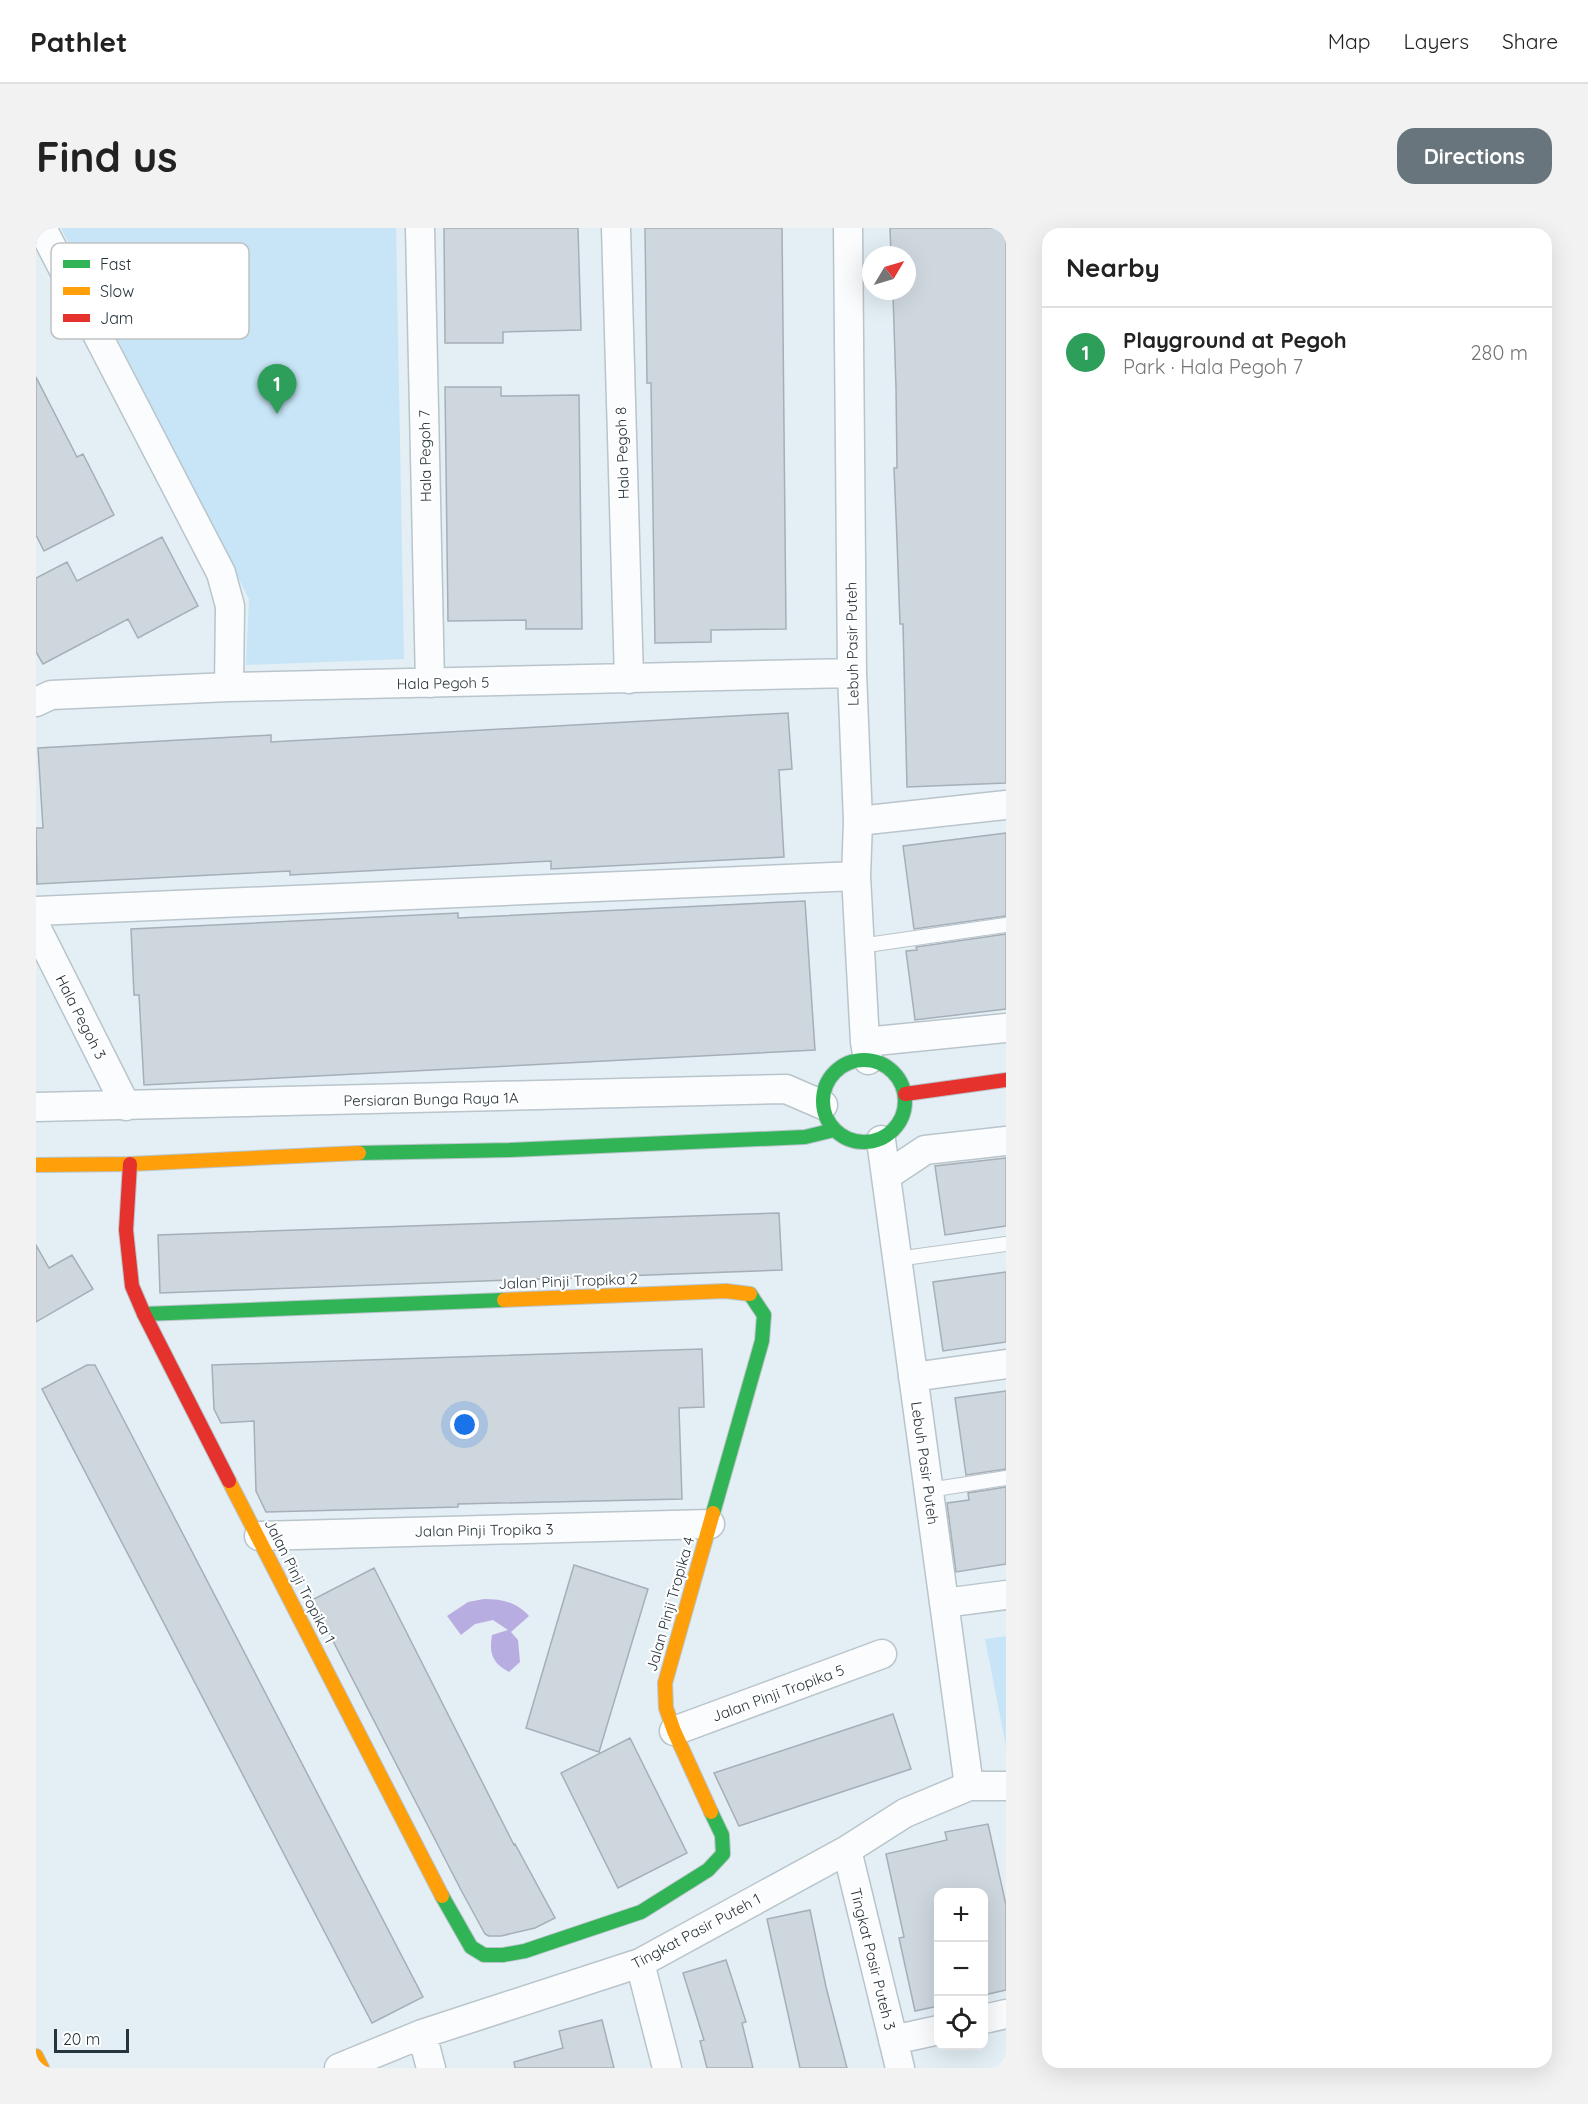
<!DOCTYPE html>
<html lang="en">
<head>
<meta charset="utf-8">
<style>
	:root { --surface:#fff; --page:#f2f2f2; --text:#222; --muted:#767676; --line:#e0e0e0; --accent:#68757c }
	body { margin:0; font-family:Quicksand,sans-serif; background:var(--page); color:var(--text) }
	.controls { position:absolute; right:18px; bottom:18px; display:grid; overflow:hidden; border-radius:12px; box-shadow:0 6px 24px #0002 }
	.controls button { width:54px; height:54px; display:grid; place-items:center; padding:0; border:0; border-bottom:2px solid var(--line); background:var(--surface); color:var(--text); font:30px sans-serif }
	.compass { position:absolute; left:826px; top:18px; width:54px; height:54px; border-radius:50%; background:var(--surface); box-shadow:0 6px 24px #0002; rotate:52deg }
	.scale { position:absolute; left:18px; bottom:15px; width:75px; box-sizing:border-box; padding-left:6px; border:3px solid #26343b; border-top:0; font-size:16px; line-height:21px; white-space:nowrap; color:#26343b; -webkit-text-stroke:4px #fff; paint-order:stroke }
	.you { position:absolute; left:429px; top:1197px; width:21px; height:21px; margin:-15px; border:4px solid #fff; border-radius:50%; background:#1a73e8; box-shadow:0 0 0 9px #1a73e833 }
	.badge { display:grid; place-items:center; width:39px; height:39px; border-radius:50%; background:var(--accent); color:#fff; font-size:20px; font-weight:700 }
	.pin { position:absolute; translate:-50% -50px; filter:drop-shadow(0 2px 3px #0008) }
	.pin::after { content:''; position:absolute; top:32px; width:21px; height:18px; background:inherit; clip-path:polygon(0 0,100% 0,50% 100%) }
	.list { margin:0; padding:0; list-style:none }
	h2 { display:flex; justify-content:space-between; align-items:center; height:78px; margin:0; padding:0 24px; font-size:26px }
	h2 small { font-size:20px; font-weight:400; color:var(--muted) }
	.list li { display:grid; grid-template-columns:39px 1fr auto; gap:18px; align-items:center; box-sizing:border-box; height:90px; padding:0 24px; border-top:2px solid var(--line) }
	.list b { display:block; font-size:22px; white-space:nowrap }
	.list p { margin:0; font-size:20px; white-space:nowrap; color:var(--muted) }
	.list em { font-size:20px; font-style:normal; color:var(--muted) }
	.icon { flex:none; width:33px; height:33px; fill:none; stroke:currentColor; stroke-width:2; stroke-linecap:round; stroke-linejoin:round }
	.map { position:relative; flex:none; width:970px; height:1840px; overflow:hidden; border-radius:18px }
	header { display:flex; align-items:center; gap:36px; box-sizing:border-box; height:84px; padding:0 30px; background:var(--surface); border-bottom:2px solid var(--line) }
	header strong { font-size:28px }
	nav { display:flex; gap:33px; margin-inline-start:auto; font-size:21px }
	.intro { display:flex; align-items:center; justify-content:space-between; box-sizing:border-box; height:144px; padding:0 36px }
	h1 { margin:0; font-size:42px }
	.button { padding:15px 27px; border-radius:18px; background:var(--accent); color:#fff; font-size:21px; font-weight:700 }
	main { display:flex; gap:36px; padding:0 36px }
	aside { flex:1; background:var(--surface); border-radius:18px; box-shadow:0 6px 24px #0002 }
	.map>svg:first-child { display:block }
	.green { fill:#c7e5f6 }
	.water { fill:#b8ade1 }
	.building { fill:#ced6de; stroke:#a6aeb6; stroke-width:1.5 }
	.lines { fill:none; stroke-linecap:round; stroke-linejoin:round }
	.lane-casing { stroke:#b9c4cb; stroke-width:16 }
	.street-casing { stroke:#b9c4cb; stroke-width:31 }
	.fast-casing { stroke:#b9c4cb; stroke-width:16 }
	.slow-casing { stroke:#b9c4cb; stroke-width:16 }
	.jam-casing { stroke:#b9c4cb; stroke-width:16 }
	.lane { stroke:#fbfcfe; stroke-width:14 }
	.street { stroke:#fbfcfe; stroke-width:28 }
	.fast { stroke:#30b455; stroke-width:14 }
	.slow { stroke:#ff9f0a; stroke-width:14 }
	.jam { stroke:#e5322d; stroke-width:14 }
	.labels { text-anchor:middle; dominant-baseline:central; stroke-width:4.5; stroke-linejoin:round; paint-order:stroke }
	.street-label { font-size:15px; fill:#26343b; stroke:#fff }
	.key { fill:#fff; stroke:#bec2c4; stroke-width:1.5 }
	.key-label { font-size:16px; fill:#26343b }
</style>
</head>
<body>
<header>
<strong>Pathlet</strong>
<nav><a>Map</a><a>Layers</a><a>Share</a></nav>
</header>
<div class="intro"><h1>Find us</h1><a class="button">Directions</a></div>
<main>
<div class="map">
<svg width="970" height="1840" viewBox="0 0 970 1840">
	<rect width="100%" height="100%" fill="#e3eef5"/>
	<!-- green -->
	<path class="green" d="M 25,0 L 360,0 L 368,431 L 210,437 L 213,371 Z
		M 970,1408 L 970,1518 L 949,1411 Z"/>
	<!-- water -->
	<path class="water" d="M 448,1371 C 466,1371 480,1374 493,1388 L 475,1404 L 482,1412 L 484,1434 L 473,1444 C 456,1435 453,1425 456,1407 L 472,1402 L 457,1392 L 439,1396 L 425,1407 L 411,1388 L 432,1374 Z"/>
	<!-- building -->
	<path class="building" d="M 408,0 L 542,0 L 545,102 L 467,104 L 467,115 L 409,115 Z
		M 609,0 L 746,0 L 750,401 L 675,402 L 675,414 L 619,415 L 615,155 L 611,155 Z
		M 854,0 L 970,0 L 970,555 L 871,559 L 867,396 L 864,396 L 861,312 L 858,240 L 861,240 L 860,160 L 857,66 L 856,66 L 855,63 L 871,63 L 871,27 L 855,27 Z
		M 0,149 L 41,229 L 47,226 L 78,287 L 8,323 L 0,307 Z
		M 409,159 L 465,159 L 465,168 L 543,167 L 546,401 L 490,401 L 490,392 L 412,393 Z
		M 126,309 L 162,378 L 102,410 L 92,391 L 7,436 L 0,424 L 0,350 L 31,334 L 41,353 Z
		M 752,485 L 756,541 L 743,542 L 748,629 L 515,641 L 515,633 L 254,647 L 254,643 L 1,656 L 0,600 L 7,600 L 2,520 L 235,507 L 235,514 Z
		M 970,605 L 970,688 L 878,701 L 867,618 Z
		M 769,673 L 779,822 L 108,857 L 103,767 L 98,767 L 95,701 L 422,685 L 422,690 Z
		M 970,706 L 970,781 L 879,792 L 870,723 L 881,722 L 880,719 Z
		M 970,930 L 970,998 L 909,1007 L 899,938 Z
		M 743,985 L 746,1042 L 124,1065 L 122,1007 Z
		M 0,1017 L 13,1040 L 36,1027 L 57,1061 L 0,1094 Z
		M 970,1044 L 970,1114 L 907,1123 L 897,1054 Z
		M 666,1121 L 668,1179 L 643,1180 L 646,1271 L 422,1276 L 422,1279 L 230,1284 L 220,1263 L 218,1193 L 185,1195 L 178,1181 L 176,1137 Z
		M 51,1137 L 59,1137 L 94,1204 L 387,1769 L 336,1795 L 6,1161 Z
		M 970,1163 L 970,1241 L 930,1247 L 919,1170 Z
		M 970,1259 L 970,1336 L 920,1344 L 911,1275 L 933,1272 L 932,1265 Z
		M 538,1337 L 612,1361 L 563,1524 L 490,1500 Z
		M 338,1340 L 478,1617 L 479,1616 L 519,1690 L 499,1700 L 465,1708 L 453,1708 L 449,1706 L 425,1662 L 276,1372 Z
		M 857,1486 L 875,1541 L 703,1598 L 678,1545 Z
		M 594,1510 L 651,1625 L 582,1660 L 525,1545 Z
		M 952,1596 L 970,1677 L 970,1762 L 948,1767 L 948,1665 L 903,1665 L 903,1778 L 879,1783 L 863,1710 L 868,1709 L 850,1626 L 911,1612 L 909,1604 Z
		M 774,1682 L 790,1759 L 811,1840 L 764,1840 L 731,1691 Z
		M 690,1732 L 710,1794 L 706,1795 L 717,1840 L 671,1840 L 664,1813 L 668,1812 L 647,1745 Z
		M 566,1792 L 578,1840 L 479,1840 L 478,1834 L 527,1820 L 523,1803 Z"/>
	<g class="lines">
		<!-- lane casing -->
		<g class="lane-casing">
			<path id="lane" d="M 824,718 L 970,697
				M 861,1031 L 970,1016
				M 893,1262 L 970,1250"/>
		</g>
		<!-- street casing -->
		<g class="street-casing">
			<path id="street" d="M 6,0 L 185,345 L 194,378 L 193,459
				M 384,0 L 394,455
				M 580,0 L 593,451
				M 812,0 L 816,445 L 822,593 L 820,648 L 829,814 L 832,832
				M 0,474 L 15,467 L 193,459 L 816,445
				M 822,593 L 970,577
				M 0,683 L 820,648
				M 0,699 L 90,878
				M 829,814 L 970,800
				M 0,879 L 750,861 L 787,877
				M 845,912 L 933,1558
				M 850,948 L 889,922 L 970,913
				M 877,1149 L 970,1136
				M 223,1308 L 674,1296
				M 908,1375 L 970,1367
				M 638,1503 L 846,1426
				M 811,1622 L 864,1840
				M 604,1735 L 631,1840
				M 948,1791 L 970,1786
				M 386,1806 L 395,1840
				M 857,1812 L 903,1802
				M 303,1840 L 386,1806 L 604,1735 L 811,1622 L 869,1585 L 933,1558 L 970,1558"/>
		</g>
		<!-- fast casing -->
		<g class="fast-casing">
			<path id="fast" d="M787 873a41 41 0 1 1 82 0a41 41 0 1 1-82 0Z
				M 323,925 L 474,922 L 769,909 L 798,902
				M 108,1086 L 468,1072
				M 677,1285 L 726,1113 L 728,1087 L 714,1066
				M 406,1668 L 435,1719 L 448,1727 L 467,1727 L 489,1723 L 605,1684 L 672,1642 L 687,1626 L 686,1607 L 675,1584"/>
		</g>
		<!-- slow casing -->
		<g class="slow-casing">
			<path id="slow" d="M 0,937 L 94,936 L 323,925
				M 468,1072 L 690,1063 L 714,1066
				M 193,1253 L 406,1668
				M 675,1584 L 638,1503 L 630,1480 L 629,1455 L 677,1285
				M 0,1828 L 6,1840"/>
		</g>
		<!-- jam casing -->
		<g class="jam-casing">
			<path id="jam" d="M 869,866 L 970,852
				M 94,936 L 90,1002 L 96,1058 L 108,1086 L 193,1253"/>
		</g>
		<!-- lane -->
		<use href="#lane" class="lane"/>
		<!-- street -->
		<use href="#street" class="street"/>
		<!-- fast -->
		<use href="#fast" class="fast"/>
		<!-- slow -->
		<use href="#slow" class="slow"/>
		<!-- jam -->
		<use href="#jam" class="jam"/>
	</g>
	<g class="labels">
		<!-- street labels -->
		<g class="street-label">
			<text transform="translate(586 225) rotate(-92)">Hala Pegoh 8</text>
			<text transform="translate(389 228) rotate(-91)">Hala Pegoh 7</text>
			<text transform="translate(816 416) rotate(-91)">Lebuh Pasir Puteh</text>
			<text transform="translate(407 455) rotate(-1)">Hala Pegoh 5</text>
			<text transform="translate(45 789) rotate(63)">Hala Pegoh 3</text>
			<text transform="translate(395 871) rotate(-1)">Persiaran Bunga Raya 1A</text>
			<text transform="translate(532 1053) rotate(-2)">Jalan Pinji Tropika 2</text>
			<text transform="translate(889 1235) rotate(82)">Lebuh Pasir Puteh</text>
			<text transform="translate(448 1302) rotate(-1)">Jalan Pinji Tropika 3</text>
			<text transform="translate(264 1353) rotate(63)">Jalan Pinji Tropika 1</text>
			<text transform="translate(634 1376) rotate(-74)">Jalan Pinji Tropika 4</text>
			<text transform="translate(742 1465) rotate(-20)">Jalan Pinji Tropika 5</text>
			<text transform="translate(660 1703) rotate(-28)">Tingkat Pasir Puteh 1</text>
			<text transform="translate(837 1731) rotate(76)">Tingkat Pasir Puteh 3</text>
		</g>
	</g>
	<!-- legend -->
	<rect x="15" y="15" width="198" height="96" rx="9" class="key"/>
	<rect x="27" y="32" width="27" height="8" fill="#30b455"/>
	<rect x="27" y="59" width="27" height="8" fill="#ff9f0a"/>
	<rect x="27" y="86" width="27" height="8" fill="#e5322d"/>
	<g class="key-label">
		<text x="64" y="42">Fast</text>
		<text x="64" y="69">Slow</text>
		<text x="64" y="96">Jam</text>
	</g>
</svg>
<div class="controls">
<button>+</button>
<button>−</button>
<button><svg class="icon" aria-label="locate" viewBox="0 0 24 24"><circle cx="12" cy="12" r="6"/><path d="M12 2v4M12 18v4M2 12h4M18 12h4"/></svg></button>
</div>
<svg class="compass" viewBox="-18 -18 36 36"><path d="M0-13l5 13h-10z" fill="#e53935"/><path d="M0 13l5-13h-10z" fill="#767676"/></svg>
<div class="scale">20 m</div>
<div class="you"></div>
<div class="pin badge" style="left:241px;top:186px;background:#2e9e5b">1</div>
</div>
<aside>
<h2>Nearby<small></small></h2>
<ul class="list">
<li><span class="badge" style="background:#2e9e5b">1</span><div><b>Playground at Pegoh</b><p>Park · Hala Pegoh 7</p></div><em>280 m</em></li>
</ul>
</aside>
</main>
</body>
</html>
